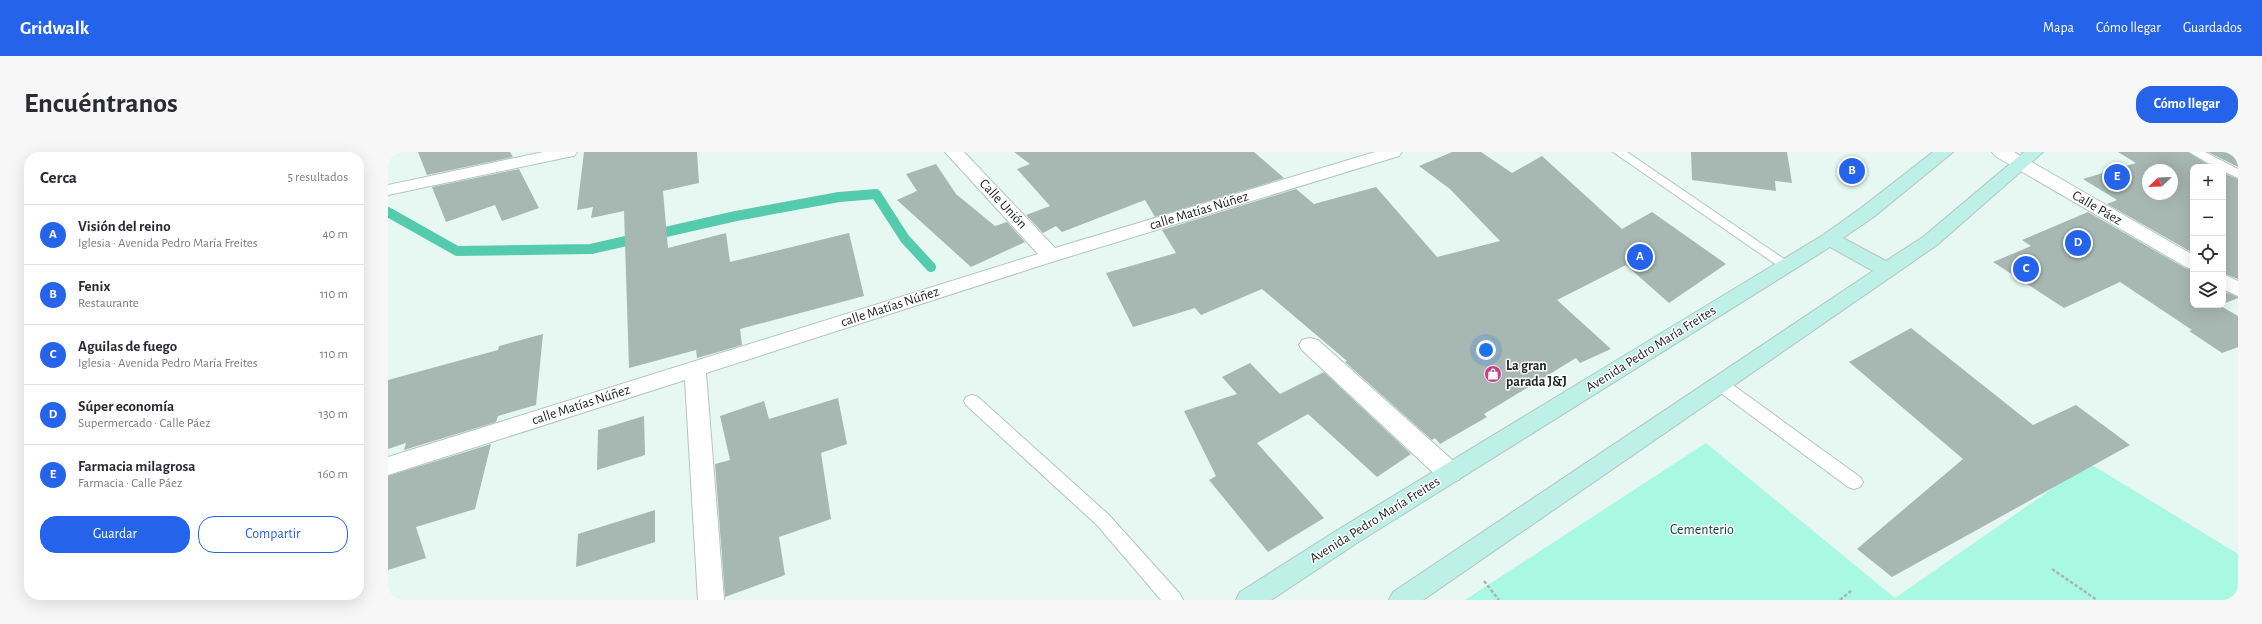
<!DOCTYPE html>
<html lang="es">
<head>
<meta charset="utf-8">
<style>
	:root { --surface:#fff; --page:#f7f7f7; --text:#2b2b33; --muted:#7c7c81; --line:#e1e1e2; --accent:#2563eb }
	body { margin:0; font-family:"Alegreya Sans",sans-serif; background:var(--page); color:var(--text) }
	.controls { position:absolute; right:12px; top:12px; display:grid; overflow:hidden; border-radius:8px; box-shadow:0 4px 16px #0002 }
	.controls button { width:36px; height:36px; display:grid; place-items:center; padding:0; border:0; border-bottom:1px solid var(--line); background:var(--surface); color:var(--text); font:20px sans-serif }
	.compass { position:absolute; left:1754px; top:12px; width:36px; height:36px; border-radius:50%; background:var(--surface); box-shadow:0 4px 16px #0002; rotate:247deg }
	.you { position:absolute; left:1098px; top:198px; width:14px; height:14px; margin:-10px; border:3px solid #fff; border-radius:50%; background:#1a73e8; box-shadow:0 0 0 6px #1a73e833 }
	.badge { display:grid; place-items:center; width:26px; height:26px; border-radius:50%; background:var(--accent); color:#fff; font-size:13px; font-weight:700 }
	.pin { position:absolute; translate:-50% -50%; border:2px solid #fff; box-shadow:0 1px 4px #0006 }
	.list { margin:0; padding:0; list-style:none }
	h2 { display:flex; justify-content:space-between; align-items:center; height:52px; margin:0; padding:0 16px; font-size:17px }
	h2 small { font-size:13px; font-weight:400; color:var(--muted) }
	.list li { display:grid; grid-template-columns:26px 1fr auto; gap:12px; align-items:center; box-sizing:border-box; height:60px; padding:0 16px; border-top:1px solid var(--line) }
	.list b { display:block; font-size:15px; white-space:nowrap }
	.list p { margin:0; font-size:13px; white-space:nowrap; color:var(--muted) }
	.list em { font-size:13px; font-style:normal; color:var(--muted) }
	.actions { display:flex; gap:8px; padding:12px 16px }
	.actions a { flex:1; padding:9px 0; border:1px solid var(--accent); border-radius:16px; text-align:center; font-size:14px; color:var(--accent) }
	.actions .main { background:var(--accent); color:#fff }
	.icon { flex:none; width:22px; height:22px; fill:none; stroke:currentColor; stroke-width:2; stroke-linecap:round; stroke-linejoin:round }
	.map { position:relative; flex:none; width:1850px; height:448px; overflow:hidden; border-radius:16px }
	header { display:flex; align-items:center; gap:24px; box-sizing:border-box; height:56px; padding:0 20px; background:var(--accent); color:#fff }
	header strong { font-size:19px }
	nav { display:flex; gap:22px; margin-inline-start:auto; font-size:14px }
	.intro { display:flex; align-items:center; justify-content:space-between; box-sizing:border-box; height:96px; padding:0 24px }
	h1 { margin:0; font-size:28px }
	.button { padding:10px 18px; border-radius:16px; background:var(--accent); color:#fff; font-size:14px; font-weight:700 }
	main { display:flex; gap:24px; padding:0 24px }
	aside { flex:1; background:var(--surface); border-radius:16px; box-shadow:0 4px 16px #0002 }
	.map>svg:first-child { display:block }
	.green { fill:#a9f8e1 }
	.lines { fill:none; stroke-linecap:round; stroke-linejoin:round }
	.stream { stroke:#54cbad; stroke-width:10 }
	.building { fill:#a7b7b2; fill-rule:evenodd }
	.lane-casing { stroke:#b4c5bf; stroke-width:2 }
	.street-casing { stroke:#b4c5bf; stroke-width:2 }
	.secondary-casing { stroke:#b4c5bf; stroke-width:2 }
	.path { stroke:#a9b7b2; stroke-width:2.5; stroke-dasharray:3.5 2; stroke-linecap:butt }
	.lane { fill:#fff; fill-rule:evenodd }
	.street { fill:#fff; fill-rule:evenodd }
	.secondary { fill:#bdf0e6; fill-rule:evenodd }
	.labels { text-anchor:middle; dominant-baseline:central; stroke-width:3; stroke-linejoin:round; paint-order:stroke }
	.street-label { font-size:14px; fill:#212725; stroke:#fff }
	.poi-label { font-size:14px; font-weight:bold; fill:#212725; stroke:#fff; text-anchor:start }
	.park-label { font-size:14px; fill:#063d31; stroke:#fff }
</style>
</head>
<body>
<header>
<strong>Gridwalk</strong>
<nav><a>Mapa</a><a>Cómo llegar</a><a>Guardados</a></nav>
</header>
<div class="intro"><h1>Encuéntranos</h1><a class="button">Cómo llegar</a></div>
<main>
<aside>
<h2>Cerca<small>5 resultados</small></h2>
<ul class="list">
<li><span class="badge">A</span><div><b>Visión del reino</b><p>Iglesia · Avenida Pedro María Freites</p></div><em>40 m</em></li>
<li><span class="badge">B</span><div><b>Fenix</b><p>Restaurante</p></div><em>110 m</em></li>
<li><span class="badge">C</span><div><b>Aguilas de fuego</b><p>Iglesia · Avenida Pedro María Freites</p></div><em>110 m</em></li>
<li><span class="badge">D</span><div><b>Súper economía</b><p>Supermercado · Calle Páez</p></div><em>130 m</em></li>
<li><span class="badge">E</span><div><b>Farmacia milagrosa</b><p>Farmacia · Calle Páez</p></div><em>160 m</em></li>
</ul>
<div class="actions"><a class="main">Guardar</a><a>Compartir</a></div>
</aside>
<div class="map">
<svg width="1850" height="448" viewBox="0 0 1850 448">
	<rect width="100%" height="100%" fill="#e7f8f2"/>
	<!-- green -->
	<path class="green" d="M 1318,291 L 1507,446 L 1701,311 L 1850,402 L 1850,448 L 1077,448 Z"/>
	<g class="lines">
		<!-- stream -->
		<path class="stream" d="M 0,60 L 69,99 L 203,97 L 348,64 L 451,45 L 488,42 L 517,87 L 543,115"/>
	</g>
	<!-- building -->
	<path class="building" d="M 30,0 L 122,0 L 125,5 L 39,23 Z
		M 196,0 L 309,0 L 311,31 L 275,39 L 280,96 L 338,81 L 342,110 L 461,81 L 476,144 L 352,177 L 354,193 L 334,199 L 309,206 L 308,198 L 241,216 L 236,59 L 203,66 L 205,55 L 189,58 Z
		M 626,0 L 866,0 L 896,26 L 767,65 L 757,48 L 674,80 L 668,74 L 655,81 L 638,63 L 662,54 L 629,17 L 642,12 Z
		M 1064,0 L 1093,0 L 1124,21 L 1154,4 L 1234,77 L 1264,60 L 1338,112 L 1281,151 L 1238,113 L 1169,148 L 1223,197 L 1192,211 L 1188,206 L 1096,262 L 1099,265 L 1052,292 L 1047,286 L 1044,288 L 957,210 L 959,209 L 874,137 L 813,163 L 807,156 L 745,175 L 718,121 L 788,101 L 774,78 L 908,37 L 926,52 L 988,35 L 1049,105 L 1112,89 L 1062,37 L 1031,14 Z
		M 1303,0 L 1399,0 L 1404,31 L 1387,29 L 1388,39 L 1304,28 Z
		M 1730,0 L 1800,0 L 1824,15 L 1805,15 L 1805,101 L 1719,52 L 1729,48 L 1695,27 L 1748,11 ZM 1760,18 L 1784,18 L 1784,42 L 1760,42 Z
		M 1820,0 L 1850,0 L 1850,15 Z
		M 548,12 L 568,42 L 607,74 L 619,70 L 637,90 L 583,115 L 509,48 L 529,39 L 518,22 Z
		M 131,17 L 151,56 L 114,69 L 107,53 L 58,70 L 44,35 Z
		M 1835,21 L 1850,27 L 1850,127 L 1835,121 Z
		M 1700,60 L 1797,116 L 1805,118 L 1805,153 L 1831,153 L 1850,164 L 1850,195 L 1834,201 L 1801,179 L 1804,178 L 1732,130 L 1676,156 L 1605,110 L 1643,94 L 1634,88 Z
		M 1835,139 L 1850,145 L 1850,146 L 1835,152 Z
		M 1523,176 L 1645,273 L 1688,253 L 1742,293 L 1504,425 L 1469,397 L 1575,307 L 1461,210 Z
		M 155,182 L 148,253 L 110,264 L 108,270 L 16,298 L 18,291 L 0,297 L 0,228 L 110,198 L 111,194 Z
		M 862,211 L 892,242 L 936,220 L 1023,302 L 989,325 L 920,262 L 869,291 L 936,366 L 880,400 L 821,328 L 828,324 L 796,259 L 849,242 L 834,225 Z
		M 450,246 L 459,292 L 433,301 L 443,367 L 391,385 L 397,423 L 337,445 L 327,312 L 342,308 L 332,264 L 376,249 L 381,267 Z
		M 256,264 L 257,303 L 209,318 L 210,278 Z
		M 103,292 L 87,357 L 28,375 L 38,406 L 0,418 L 0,324 Z
		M 267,358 L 267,390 L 188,415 L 190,382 Z"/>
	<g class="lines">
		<!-- lane casing -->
		<g class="lane-casing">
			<path id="lane" d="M 1225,0 L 1239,0 L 1405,113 L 1403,116 L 1393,116 Z
				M 1801,0 L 1817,0 L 1850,17 L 1850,26 L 1835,19 L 1835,15 L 1827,15 Z
				M 1332,226 L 1338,228 L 1472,325 L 1475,330 L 1472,335 L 1466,337 L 1460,335 L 1326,236 L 1324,232 L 1326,228 Z
				M 584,243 L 590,245 L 721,363 L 792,442 L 795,448 L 773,448 L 709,373 L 578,253 L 576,249 L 578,245 Z"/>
		</g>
		<!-- street casing -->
		<g class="street-casing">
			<path id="street" d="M 155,0 L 189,0 L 186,4 L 180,5 L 0,43 L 0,33 Z
				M 557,0 L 576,0 L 667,96 L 987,0 L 1014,0 L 1011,4 L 670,108 L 318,221 L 336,448 L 310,448 L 297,228 L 0,323 L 0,305 L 650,102 Z
				M 1604,0 L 1626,0 L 1805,103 L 1805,117 L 1798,115 L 1607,4 Z
				M 1835,122 L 1850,129 L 1850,144 L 1835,137 Z
				M 922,186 L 930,188 L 1071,314 L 1074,321 L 1071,328 L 1062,330 L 1053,328 L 914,198 L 911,193 L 914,188 Z"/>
		</g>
		<!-- secondary casing -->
		<g class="secondary-casing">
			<path id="secondary" d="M 1545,0 L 1565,0 L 1487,64 L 1455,86 L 1498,109 L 1535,85 L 1636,0 L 1655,0 L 1549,93 L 1035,448 L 1001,448 L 1005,440 L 1485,119 L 1442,95 L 969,391 L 883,448 L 848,448 L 852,440 L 951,377 L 1435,83 L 1473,56 Z"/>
		</g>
		<!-- path -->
		<path class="path" d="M 1664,417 L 1709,448
			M 1096,429 L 1111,448
			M 1452,448 L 1464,438"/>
		<!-- lane -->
		<use href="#lane" class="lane"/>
		<!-- street -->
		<use href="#street" class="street"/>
		<!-- secondary -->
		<use href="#secondary" class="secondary"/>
	</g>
	<!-- icons -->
	<defs>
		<g id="shop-disc" transform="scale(0.9)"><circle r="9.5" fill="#c74183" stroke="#fff"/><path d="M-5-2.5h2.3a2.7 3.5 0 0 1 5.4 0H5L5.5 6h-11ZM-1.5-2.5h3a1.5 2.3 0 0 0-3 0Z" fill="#fff"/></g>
	</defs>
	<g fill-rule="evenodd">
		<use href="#shop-disc" x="1105" y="222"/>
	</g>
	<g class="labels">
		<!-- street labels -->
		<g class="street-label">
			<text transform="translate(615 52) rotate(47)">Calle Unión</text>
			<text transform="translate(1709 56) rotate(30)">Calle Páez</text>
			<text transform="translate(811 59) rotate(-17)">calle Matías Núñez</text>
			<text transform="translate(502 155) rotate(-18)">calle Matías Núñez</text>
			<text transform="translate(1263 197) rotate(-32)">Avenida Pedro María Freites</text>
			<text transform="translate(193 253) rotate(-18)">calle Matías Núñez</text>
			<text transform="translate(987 368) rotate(-32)">Avenida Pedro María Freites</text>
		</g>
		<!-- poi labels -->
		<g class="poi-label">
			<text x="1118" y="214">La gran<tspan x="1118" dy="16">parada J&amp;J</tspan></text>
		</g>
		<!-- park labels -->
		<g class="park-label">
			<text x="1314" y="378">Cementerio</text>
		</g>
	</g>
</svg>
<div class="controls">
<button>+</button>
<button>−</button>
<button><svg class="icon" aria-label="locate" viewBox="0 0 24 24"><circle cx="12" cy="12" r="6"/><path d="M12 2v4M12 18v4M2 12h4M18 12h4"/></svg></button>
<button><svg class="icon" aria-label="layers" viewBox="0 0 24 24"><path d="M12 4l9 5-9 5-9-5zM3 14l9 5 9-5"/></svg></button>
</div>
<svg class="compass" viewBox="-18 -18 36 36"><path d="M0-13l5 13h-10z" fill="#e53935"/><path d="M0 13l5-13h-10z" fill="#7c7c81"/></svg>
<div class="you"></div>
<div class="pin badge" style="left:1252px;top:105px">A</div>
<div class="pin badge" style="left:1464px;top:19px">B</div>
<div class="pin badge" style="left:1638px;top:117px">C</div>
<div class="pin badge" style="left:1690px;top:91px">D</div>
<div class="pin badge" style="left:1729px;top:25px">E</div>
</div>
</main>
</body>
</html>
